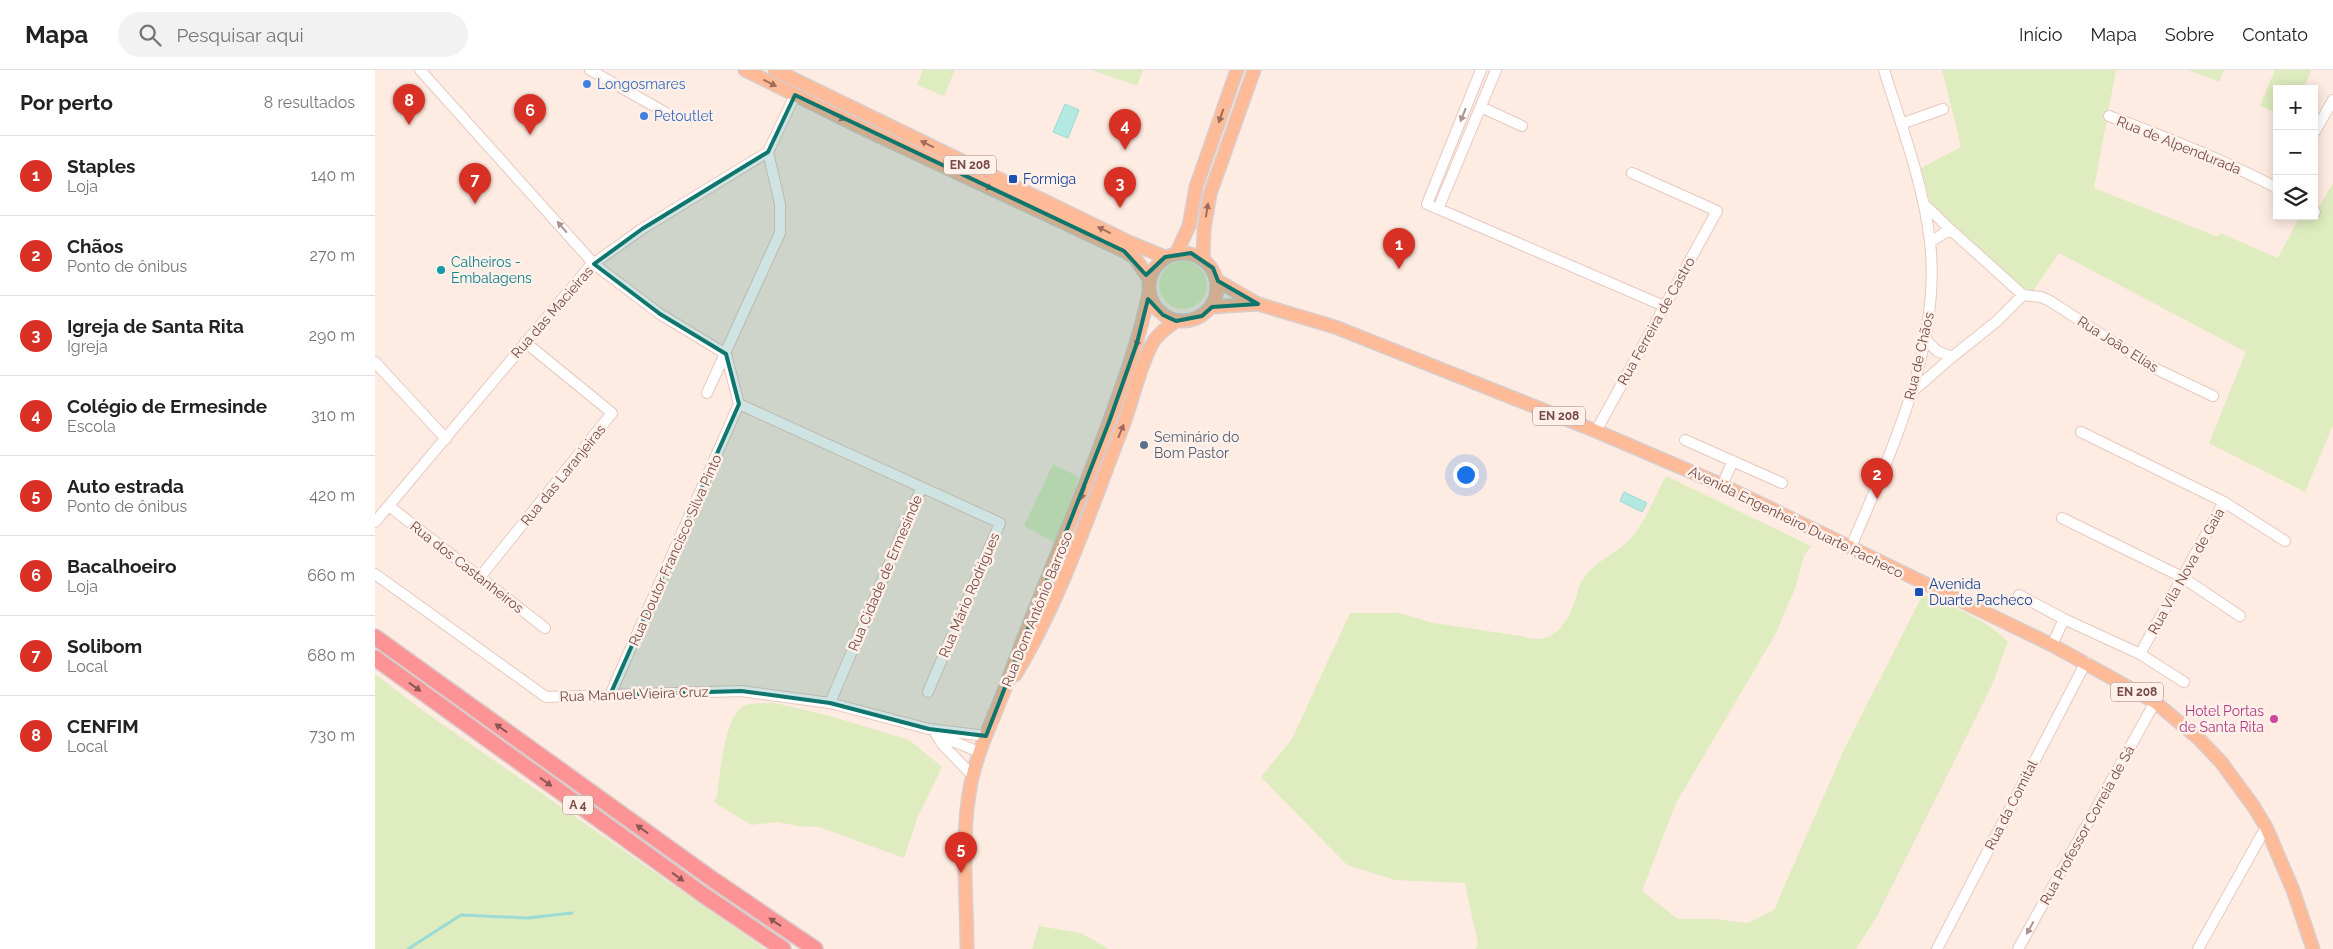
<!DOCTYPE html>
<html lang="pt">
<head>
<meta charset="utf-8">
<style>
	:root { --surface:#fff; --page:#f2f2f2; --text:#222; --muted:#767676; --line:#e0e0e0; --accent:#d93025 }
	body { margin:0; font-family:Raleway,sans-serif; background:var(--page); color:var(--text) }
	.controls { position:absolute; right:15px; top:15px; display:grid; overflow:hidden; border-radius:0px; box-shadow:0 2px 12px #0003 }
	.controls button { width:45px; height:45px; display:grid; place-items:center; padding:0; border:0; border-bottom:1px solid var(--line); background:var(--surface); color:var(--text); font:25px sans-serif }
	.you { position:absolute; left:1090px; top:404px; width:18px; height:18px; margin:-12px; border:4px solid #fff; border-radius:50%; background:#1a73e8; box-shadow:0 0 0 8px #1a73e833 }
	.badge { display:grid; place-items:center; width:32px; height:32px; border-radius:50%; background:var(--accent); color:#fff; font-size:16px; font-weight:700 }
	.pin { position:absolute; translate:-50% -41px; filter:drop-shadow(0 1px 2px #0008) }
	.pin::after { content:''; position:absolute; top:26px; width:18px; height:15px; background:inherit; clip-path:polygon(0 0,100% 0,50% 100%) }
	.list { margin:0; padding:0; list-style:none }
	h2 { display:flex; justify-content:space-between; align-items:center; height:65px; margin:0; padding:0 20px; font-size:21px }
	h2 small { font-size:16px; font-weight:400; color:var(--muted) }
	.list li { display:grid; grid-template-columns:32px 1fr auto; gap:15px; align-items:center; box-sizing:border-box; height:80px; padding:0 20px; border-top:1px solid var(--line) }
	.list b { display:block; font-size:19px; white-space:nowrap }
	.list p { margin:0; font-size:16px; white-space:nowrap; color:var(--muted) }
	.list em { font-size:16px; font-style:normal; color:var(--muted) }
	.icon { flex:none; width:28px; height:28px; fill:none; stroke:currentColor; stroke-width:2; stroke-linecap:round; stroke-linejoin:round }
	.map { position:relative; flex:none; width:1958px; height:879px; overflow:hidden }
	header { display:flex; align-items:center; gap:30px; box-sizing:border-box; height:70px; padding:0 25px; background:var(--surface); border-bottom:1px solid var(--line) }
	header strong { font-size:24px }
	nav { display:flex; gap:28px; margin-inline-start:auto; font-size:18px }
	.search { width:350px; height:45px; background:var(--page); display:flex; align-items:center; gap:12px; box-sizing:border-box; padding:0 18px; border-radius:28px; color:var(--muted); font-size:19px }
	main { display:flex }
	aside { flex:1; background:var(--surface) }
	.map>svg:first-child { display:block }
	.green { fill:#deecbf }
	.water { fill:#b4e9e2; stroke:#9adbd3 }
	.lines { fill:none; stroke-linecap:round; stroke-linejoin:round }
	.stream { stroke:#9adbd3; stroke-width:3 }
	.minor-casing { stroke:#e8c9c1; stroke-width:12 }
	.major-casing { stroke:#d9cccb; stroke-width:15 }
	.highway-casing { stroke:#d9cccb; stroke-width:18 }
	.minor { stroke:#fff; stroke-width:10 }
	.major { stroke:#ffbb97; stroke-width:12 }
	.highway { stroke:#fd9395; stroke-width:15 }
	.oneway { fill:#a06c5e }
	.oneway2 { fill:#ad9290 }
	.oneway3 { fill:#8b5552 }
	.marked { fill:#0f766e; fill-opacity:0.2; stroke:#0f766e; stroke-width:4; stroke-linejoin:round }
	.shop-dot { fill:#3f7fe0; stroke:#fff0e9; stroke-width:2 }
	.transit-dot { fill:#1a4fb4; stroke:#fff0e9; stroke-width:2 }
	.culture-dot { fill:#0f9aa8; stroke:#fff0e9; stroke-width:2 }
	.service-dot { fill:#5c6f8a; stroke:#fff0e9; stroke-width:2 }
	.hotel-dot { fill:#d1479c; stroke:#fff0e9; stroke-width:2 }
	.labels { text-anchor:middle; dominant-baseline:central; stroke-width:5; stroke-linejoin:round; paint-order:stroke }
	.shield { fill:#fff0e9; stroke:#a07c77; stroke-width:1 }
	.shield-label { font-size:12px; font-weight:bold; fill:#774a46 }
	.shop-label { font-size:14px; fill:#366cbe; stroke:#fff0e9; text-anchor:start }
	.street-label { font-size:14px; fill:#774a46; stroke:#fff0e9 }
	.transit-label { font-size:14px; fill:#164399; stroke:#fff0e9; text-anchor:start }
	.culture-label { font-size:14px; fill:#0d838f; stroke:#fff0e9; text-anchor:start }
	.service-label { font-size:14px; fill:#4e5e75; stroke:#fff0e9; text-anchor:start }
	.hotel-label { font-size:14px; fill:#b23c85; stroke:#fff0e9; text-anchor:end }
</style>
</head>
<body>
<header>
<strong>Mapa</strong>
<div class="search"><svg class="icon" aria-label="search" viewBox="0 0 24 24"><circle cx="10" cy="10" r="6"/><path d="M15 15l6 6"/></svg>Pesquisar aqui</div>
<nav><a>Início</a><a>Mapa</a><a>Sobre</a><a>Contato</a></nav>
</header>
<main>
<aside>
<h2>Por perto<small>8 resultados</small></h2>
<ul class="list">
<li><span class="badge">1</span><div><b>Staples</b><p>Loja</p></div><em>140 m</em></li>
<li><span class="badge">2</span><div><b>Chãos</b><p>Ponto de ônibus</p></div><em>270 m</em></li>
<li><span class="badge">3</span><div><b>Igreja de Santa Rita</b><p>Igreja</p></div><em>290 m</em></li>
<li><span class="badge">4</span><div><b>Colégio de Ermesinde</b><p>Escola</p></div><em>310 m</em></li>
<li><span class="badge">5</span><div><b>Auto estrada</b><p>Ponto de ônibus</p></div><em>420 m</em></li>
<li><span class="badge">6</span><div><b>Bacalhoeiro</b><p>Loja</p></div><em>660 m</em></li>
<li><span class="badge">7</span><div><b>Solibom</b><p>Local</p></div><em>680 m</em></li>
<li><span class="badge">8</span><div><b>CENFIM</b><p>Local</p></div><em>730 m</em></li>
</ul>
</aside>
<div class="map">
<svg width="1958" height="879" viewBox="0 0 1958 879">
	<rect width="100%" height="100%" fill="#feebe1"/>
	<!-- green -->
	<path class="green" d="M 548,0 L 580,0 L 569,26 L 542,15 Z
		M 717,0 L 768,0 L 762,16 Z
		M 1567,0 L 1741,0 L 1719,118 L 1843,167 L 1845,163 L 1903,188 L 1925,146 L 1939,146 L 1958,113 L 1958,355 L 1930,422 L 1834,373 L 1871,282 L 1684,183 L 1658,221 L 1648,218 L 1556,135 L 1546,98 L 1586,77 Z
		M 1813,0 L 1849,0 L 1844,12 Z
		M 1900,0 L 1936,0 L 1929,19 L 1902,19 L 1902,43 L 1885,36 Z
		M784 215a24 24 0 1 1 48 0a24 24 0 1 1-48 0Z
		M 678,394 L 704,407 L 680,473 L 649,456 Z
		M 1291,406 L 1436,476 L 1429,486 L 1421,516 L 1400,565 L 1301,733 L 1267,821 L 1303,849 L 1339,849 L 1373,853 L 1399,840 L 1468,682 L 1548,524 C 1578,537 1610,548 1633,572 L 1617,615 L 1501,848 L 1481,879 L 1100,879 L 1103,875 L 1090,813 L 1020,810 L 972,795 L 886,707 L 917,669 L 975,543 L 1024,543 L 1058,553 L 1146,566 C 1175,576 1190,559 1199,533 C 1202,526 1203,517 1207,511 C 1219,490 1243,484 1258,466 C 1272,448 1280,426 1291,406 Z
		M 0,604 L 51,643 L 390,879 L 0,879 Z
		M 400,633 L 455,646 L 534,670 L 567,697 L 543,746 L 529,788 L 444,757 L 423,756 L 403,752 L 376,755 L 339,732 L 342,727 C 345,706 349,646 369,636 C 377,632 392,634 400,633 Z
		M 664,856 L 706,863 L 734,879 L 657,879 Z"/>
	<!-- water -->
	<path class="water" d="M 690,34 L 704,40 L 693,68 L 678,62 Z
		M 1249,422 L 1272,433 L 1267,442 L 1245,431 Z"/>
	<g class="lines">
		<!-- stream -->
		<path class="stream" d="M 33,879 L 86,845 L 153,848 L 197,843"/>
		<!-- minor casing -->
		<g class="minor-casing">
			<path id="minor" d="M 45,0 L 219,194 L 285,244 L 351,284
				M 215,0 L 293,44
				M 1106,0 L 1052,134 L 1289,236
				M 1106,37 L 1147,56
				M 1734,46 C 1791,67 1847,89 1902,118
				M 1526,54 L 1568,39
				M 1939,63 L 1958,30
				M 1550,135 L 1578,162 L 1571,162 L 1555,172
				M 1063,139 L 1121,0
				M 1939,141 L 1940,142
				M 1578,162 L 1648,225
				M 1648,225 L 1666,227 L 1675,231 L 1775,296 L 1838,326
				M 351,284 L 364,334
				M 1577,287 L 1622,251 L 1648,225
				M 0,292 L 71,369
				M 1538,321 L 1577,287 L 1562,281 L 1551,270
				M 332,323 L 405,163 L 405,134 L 393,82
				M 364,334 L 625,453 L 553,622
				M 1221,361 L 1342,141 L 1257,103
				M 1310,370 L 1407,413
				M 1347,415 L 1358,391
				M 1849,432 L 1910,471
				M 14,436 L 170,558
				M 1687,448 L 1807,507 L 1865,546
				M 0,452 L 215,196 L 267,159 L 393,82 L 420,25
				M 1476,477 C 1515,384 1567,275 1555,172 C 1549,116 1526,54 1509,0
				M 0,504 L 171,627 L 366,621 L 455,633 L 554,659 L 611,666
				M 105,507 L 237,343 L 150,272
				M 1644,525 L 1689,549
				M 1677,575 L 1689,549 L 1765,584 L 1849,432 L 1706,362
				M 1765,584 L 1809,612
				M 235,625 L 364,334
				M 455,633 L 546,419
				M 561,664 L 567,674 L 598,706
				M 563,665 L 604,682
				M 1562,879 L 1711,592
				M 1643,879 L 1780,632
				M 1823,879 L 1891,757"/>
		</g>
		<!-- major casing -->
		<g class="major-casing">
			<path id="major" d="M 370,0 L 489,59 L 749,181 L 760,188 L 774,209
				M 400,0 L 756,173 L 790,187
				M 802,182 L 814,156 L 821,117 L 862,0
				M774 217a34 34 0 1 1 68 0a34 34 0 1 1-68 0Z
				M 828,188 L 829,159 L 835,124 L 879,0
				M 843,211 L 883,234 L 960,257 L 1221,361 L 1347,415 L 1677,575 L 1780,632 L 1823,668 L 1846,692 L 1879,737 L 1891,757 L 1918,820 L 1938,879
				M 837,237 L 883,234
				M 640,605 C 685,532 715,441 746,361 C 756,337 767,286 781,268 C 786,262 794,256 801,251
				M 592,879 C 592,825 585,766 596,713 C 603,678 620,646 632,613 C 662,529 699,447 730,363 C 747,317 764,271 774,223"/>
		</g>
		<!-- highway casing -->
		<g class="highway-casing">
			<path id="highway" d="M 0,567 L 337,809 L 440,879
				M 0,588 L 327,824 L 408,879"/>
		</g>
		<!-- minor -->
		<use href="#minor" class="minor"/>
		<!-- major -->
		<use href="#major" class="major"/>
		<!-- highway -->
		<use href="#highway" class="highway"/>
	</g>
	<!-- one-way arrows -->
	<defs><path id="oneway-solid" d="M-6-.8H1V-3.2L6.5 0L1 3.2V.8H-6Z" transform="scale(1.25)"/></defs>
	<g class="oneway">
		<use href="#oneway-solid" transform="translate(395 13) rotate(27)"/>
		<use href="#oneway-solid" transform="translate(846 46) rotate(109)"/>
		<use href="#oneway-solid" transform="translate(464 47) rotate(26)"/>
		<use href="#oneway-solid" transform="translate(552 74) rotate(-154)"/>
		<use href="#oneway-solid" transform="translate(611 116) rotate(25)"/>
		<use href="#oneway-solid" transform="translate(832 140) rotate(-81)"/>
		<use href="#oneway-solid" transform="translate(729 160) rotate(-154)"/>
		<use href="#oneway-solid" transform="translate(763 270) rotate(108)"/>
		<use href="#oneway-solid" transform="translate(746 361) rotate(-68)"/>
		<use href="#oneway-solid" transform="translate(708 423) rotate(110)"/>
	</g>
	<g class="oneway2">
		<use href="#oneway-solid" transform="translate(1088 45) rotate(112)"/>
		<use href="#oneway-solid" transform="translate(187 157) rotate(-131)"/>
		<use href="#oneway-solid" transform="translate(1655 858) rotate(119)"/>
	</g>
	<g class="oneway3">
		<use href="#oneway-solid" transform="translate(40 617) rotate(36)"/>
		<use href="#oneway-solid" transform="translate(126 658) rotate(-144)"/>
		<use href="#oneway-solid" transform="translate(171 712) rotate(36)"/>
		<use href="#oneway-solid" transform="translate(267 759) rotate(-144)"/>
		<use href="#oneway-solid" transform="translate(303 807) rotate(36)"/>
		<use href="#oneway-solid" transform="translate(400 852) rotate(-146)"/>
	</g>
	<!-- marked area -->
	<path class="marked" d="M 420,25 L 749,181 L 771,205 L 790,187 L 816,183 L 838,198 L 843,211 L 883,234 L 837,237 L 827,246 L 801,251 L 788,245 L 773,229 L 762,273 L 734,352 L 611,666 L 554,659 L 455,633 L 366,621 L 235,625 L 364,334 L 351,284 L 285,244 L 219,194 L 267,159 L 393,82 Z"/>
	<!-- markers -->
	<g class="shop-dot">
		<circle cx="212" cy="14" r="5"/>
		<circle cx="269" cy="46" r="5"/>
	</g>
	<g class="transit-dot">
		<rect x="633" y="104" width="10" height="10" rx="2.5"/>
		<rect x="1539" y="517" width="10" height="10" rx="2.5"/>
	</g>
	<circle class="culture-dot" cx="66" cy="200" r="5"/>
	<circle class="service-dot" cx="769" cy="375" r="5"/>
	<circle class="hotel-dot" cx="1899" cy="649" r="5"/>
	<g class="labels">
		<!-- shield labels -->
		<g class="shield">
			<rect x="569" y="85.5" width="52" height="19" rx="4"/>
			<rect x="1158" y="336.5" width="52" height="19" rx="4"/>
			<rect x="1736" y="612.5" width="52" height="19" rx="4"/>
			<rect x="188" y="725.5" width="30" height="19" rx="4"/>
		</g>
		<g class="shield-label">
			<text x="595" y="95">EN 208</text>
			<text x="1184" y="346">EN 208</text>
			<text x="1762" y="622">EN 208</text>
			<text x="203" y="735">A 4</text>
		</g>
		<!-- shop labels -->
		<g class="shop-label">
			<text x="222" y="14">Longosmares</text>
			<text x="279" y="46">Petoutlet</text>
		</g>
		<!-- street labels -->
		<g class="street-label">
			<text transform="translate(1804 75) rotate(22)">Rua de Alpendurada</text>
			<text transform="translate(177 242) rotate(-49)">Rua das Macieiras</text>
			<text transform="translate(1281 251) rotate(-61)">Rua Ferreira de Castro</text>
			<text transform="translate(1743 274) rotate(32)">Rua João Elias</text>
			<text transform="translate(1544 286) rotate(-77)">Rua de Chãos</text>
			<text transform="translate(188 405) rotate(-51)">Rua das Laranjeiras</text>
			<text transform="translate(1421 452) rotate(26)">Avenida Engenheiro Duarte Pacheco</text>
			<text transform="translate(300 480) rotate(-66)">Rua Doutor Francisco Silva Pinto</text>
			<text transform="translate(92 497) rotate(38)">Rua dos Castanheiros</text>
			<text transform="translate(1811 501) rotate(-61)">Rua Vila Nova de Gaia</text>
			<text transform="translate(510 503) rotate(-67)">Rua Cidade de Ermesinde</text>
			<text transform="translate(594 525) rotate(-67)">Rua Mário Rodrigues</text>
			<text transform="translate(662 539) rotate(-68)">Rua Dom António Barroso</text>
			<text transform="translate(259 624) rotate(-2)">Rua Manuel Vieira Cruz</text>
			<text transform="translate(1636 735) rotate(-63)">Rua da Comital</text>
			<text transform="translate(1712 755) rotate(-61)">Rua Professor Correia de Sá</text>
		</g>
		<!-- transit labels -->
		<g class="transit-label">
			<text x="648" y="109">Formiga</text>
			<text x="1554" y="514">Avenida<tspan x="1554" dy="16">Duarte Pacheco</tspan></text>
		</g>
		<!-- culture labels -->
		<g class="culture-label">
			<text x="76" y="192">Calheiros -<tspan x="76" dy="16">Embalagens</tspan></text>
		</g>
		<!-- service labels -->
		<g class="service-label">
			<text x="779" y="367">Seminário do<tspan x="779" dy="16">Bom Pastor</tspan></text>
		</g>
		<!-- hotel labels -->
		<g class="hotel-label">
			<text x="1889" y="641">Hotel Portas<tspan x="1889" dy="16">de Santa Rita</tspan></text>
		</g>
	</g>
</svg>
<div class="controls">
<button>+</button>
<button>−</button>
<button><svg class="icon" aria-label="layers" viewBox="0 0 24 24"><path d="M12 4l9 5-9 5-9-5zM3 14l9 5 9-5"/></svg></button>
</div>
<div class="you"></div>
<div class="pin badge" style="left:1024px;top:199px">1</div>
<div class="pin badge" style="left:1502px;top:429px">2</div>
<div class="pin badge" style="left:745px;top:138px">3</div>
<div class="pin badge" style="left:750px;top:80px">4</div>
<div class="pin badge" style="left:586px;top:803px">5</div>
<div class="pin badge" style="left:155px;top:65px">6</div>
<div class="pin badge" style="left:100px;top:134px">7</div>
<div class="pin badge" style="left:34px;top:55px">8</div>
</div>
</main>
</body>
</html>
